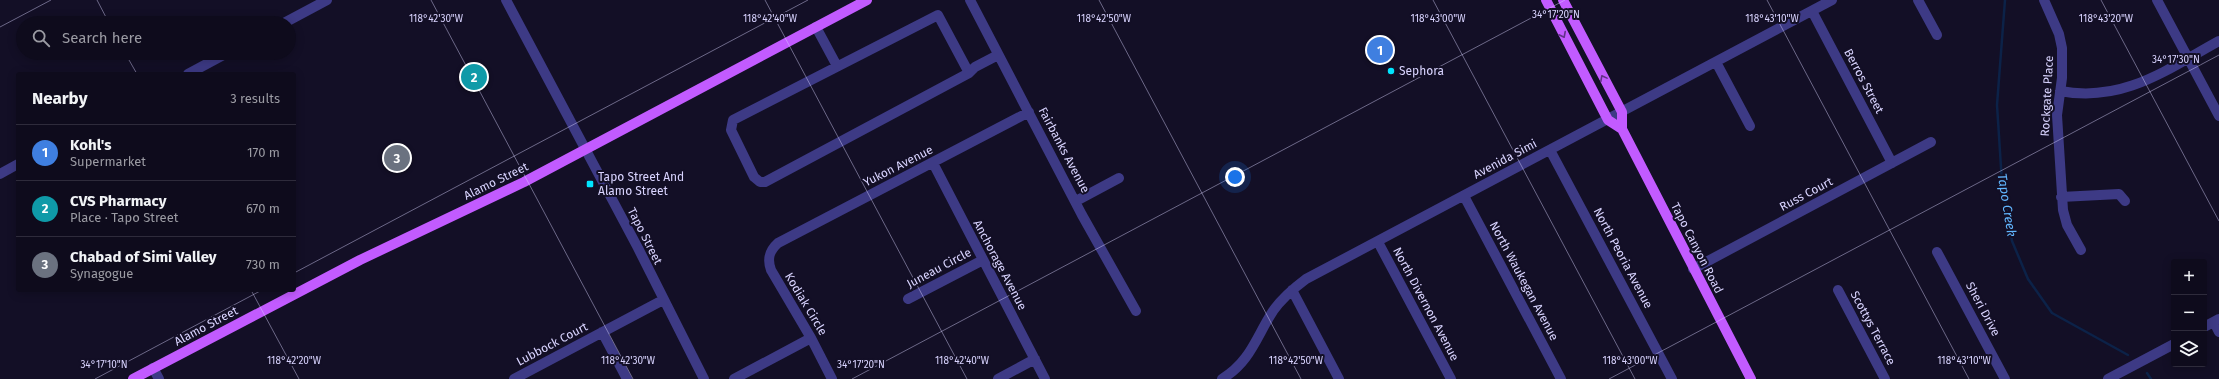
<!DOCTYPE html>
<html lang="en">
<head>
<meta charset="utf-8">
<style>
	:root { --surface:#0e0b1c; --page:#171425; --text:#f1f3f6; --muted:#9b9ba3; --line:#2e2b3b; --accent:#00e5ff }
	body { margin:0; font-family:"Fira Sans",sans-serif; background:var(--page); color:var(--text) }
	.controls { position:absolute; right:12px; bottom:12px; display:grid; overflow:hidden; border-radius:4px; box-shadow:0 2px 10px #0003 }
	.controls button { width:36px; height:36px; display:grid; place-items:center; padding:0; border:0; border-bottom:1px solid var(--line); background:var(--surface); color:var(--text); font:20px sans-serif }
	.you { position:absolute; left:1235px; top:177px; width:14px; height:14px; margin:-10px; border:3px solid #fff; border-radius:50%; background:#1a73e8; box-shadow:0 0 0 6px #1a73e833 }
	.badge { display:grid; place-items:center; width:26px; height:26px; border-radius:50%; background:var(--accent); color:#fff; font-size:13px; font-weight:700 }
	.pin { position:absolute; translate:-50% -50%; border:2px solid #fff; box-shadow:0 1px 4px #0006 }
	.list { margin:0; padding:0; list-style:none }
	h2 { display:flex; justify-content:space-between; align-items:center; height:52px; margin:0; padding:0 16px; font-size:17px }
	h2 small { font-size:13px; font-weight:400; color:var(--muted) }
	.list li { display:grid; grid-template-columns:26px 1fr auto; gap:12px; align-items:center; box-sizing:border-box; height:56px; padding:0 16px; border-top:1px solid var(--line) }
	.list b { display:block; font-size:15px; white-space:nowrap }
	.list p { margin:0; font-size:13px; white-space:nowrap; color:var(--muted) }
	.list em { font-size:13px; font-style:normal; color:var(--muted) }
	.icon { flex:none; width:22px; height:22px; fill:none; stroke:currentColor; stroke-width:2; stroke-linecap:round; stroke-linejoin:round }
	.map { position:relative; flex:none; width:2219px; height:379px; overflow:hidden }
	.search { position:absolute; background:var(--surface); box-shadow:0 2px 10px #0003; left:16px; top:16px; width:280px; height:44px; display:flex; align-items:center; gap:10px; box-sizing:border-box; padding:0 14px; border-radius:22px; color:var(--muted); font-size:15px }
	.panel { position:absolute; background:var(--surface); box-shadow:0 2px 10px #0003; left:16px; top:72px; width:280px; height:220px; border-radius:4px }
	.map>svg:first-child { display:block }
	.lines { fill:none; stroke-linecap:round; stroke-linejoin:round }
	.stream { stroke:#0c2248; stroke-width:2.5 }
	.minor { stroke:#3d3a85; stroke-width:10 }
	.major { stroke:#c25bff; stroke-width:10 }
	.oneway { stroke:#623188 }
	.ticks { fill:none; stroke:#d9d4ff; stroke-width:1; stroke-opacity:0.45 }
	.poi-dot { fill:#00e5ff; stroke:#130f26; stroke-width:1.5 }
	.labels { text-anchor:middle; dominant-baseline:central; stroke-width:4; stroke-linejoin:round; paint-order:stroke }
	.poi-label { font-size:12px; fill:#d9d4ff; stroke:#130f26; text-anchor:start }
	.street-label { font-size:12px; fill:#d9d4ff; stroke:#130f26 }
	.water-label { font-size:13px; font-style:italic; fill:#62b6ff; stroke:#130f26 }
	.ticks-label { font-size:10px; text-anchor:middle; fill:#d9d4ff; stroke:#130f26; stroke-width:4; stroke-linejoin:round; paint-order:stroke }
</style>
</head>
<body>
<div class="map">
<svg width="2219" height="379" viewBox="0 0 2219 379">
	<rect width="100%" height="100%" fill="#130f26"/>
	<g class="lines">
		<!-- stream -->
		<path class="stream" d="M 2005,0 L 1997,105 L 2002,183 L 2012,241 L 2028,279 L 2052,313 L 2128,355
			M 2147,373 L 2151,379"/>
		<!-- minor -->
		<path class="minor" d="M 506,0 L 638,248 L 704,379
			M 970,0 L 1082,215 L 1136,311
			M 1918,0 L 1937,35
			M 2044,0 L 2059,34 L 2062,48 L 2062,78 L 2057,115 L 2063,210 L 2067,225 L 2081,250
			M 2157,0 L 2219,116
			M 1812,11 L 1892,163
			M 284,23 L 327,0
			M 816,27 L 837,66
			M 1716,62 L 1750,126
			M 969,73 L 938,15 L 733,120 L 731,130 L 754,177 L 760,182 L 765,182 L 969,73 L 975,67 L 998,55
			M 188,74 L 227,53
			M 2060,91 C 2123,103 2166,70 2219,41
			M 1550,150 L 1672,379
			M 933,163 L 1045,379
			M 0,174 L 18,164
			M 1464,196 L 1561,379
			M 2061,197 L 2119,194 L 2125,201
			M 1076,201 L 1119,178
			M 1378,242 L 1451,379
			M 1937,252 L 2005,379
			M 1693,269 L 1931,142
			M 1292,290 L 1339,379
			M 1838,290 L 1885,379
			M 908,299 L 983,260
			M 2214,322 L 2219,332
			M 2204,327 L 2219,319
			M 602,332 L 627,379
			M 153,368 L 159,379
			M 514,379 L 663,300
			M 734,379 L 811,338
			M 832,379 L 811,338 L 771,270 C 767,259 769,251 778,243 L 1029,112
			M 998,379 L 1035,359
			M 1222,379 C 1251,361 1256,337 1273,311 C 1282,298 1294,288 1306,279 L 1832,0
			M 2108,379 L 2174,344"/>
		<!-- major -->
		<path class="major" d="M 1546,0 L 1608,120 L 1622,129
			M 1563,0 L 1622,112 L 1622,129 L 1751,379
			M 133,379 L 360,260 L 524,182 L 867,0"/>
	</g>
	<!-- one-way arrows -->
	<defs><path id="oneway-chevron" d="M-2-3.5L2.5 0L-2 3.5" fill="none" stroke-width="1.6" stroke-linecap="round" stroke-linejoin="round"/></defs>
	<g class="oneway">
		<use href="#oneway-chevron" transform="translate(1563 35) rotate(63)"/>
		<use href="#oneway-chevron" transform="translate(1603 78) rotate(-118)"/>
	</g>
	<!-- ticks -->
	<path class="ticks" d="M 97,0 L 109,23M 431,0 L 633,379M 765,0 L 967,379M 1099,0 L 1301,379M 1433,0 L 1635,379M 1767,0 L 1969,379M 2101,0 L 2219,221M 0,27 L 51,0M 125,53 L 137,74M 294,273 L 808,0M 251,290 L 299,379M 95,379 L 262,290M 852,379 L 1565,0M 1609,379 L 2219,55"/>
	<!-- markers -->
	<g class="poi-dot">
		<circle cx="1391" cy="71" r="4"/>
		<rect x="586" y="180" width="8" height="8" rx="2"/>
	</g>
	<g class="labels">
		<!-- poi labels -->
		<g class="poi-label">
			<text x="1399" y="71">Sephora</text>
			<text x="598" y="177">Tapo Street And<tspan x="598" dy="14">Alamo Street</tspan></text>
		</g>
		<!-- street labels -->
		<g class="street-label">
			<text transform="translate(1864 81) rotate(62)">Berros Street</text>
			<text transform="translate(2047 96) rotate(-87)">Rockgate Place</text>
			<text transform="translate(1064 150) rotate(62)">Fairbanks Avenue</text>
			<text transform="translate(1505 159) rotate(-28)">Avenida Simi</text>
			<text transform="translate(898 166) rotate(-27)">Yukon Avenue</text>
			<text transform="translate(496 181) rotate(-26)">Alamo Street</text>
			<text transform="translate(1806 194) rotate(-28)">Russ Court</text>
			<text transform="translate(645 236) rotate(63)">Tapo Street</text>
			<text transform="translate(1697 248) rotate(63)">Tapo Canyon Road</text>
			<text transform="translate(1623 258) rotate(62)">North Peoria Avenue</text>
			<text transform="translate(1000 265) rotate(62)">Anchorage Avenue</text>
			<text transform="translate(939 268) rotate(-28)">Juneau Circle</text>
			<text transform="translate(1524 281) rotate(62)">North Waukegan Avenue</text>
			<text transform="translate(806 304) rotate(59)">Kodiak Circle</text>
			<text transform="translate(1426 304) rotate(62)">North Divernon Avenue</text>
			<text transform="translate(1983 309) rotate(62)">Sheri Drive</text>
			<text transform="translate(206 326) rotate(-28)">Alamo Street</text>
			<text transform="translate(1873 328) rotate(62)">Scottys Terrace</text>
			<text transform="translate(552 344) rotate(-28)">Lubbock Court</text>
		</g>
		<!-- water labels -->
		<g class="water-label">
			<text transform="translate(2007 205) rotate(81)">Tapo Creek</text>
		</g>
	</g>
	<g class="ticks-label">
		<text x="1556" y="18">34°17'20"N</text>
		<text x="436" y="22">118°42'30"W</text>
		<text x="770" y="22">118°42'40"W</text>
		<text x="1104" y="22">118°42'50"W</text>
		<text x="1438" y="22">118°43'00"W</text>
		<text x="1772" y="22">118°43'10"W</text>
		<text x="2106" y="22">118°43'20"W</text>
		<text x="2176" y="63">34°17'30"N</text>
		<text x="294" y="364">118°42'20"W</text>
		<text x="628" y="364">118°42'30"W</text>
		<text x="962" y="364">118°42'40"W</text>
		<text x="1296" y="364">118°42'50"W</text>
		<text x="1630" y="364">118°43'00"W</text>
		<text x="1964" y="364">118°43'10"W</text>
		<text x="104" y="368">34°17'10"N</text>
		<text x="861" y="368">34°17'20"N</text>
	</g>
</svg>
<div class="controls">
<button>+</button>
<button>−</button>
<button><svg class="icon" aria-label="layers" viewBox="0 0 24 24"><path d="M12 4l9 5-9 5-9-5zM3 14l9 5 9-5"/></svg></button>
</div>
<div class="you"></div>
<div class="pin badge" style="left:1380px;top:50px;background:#3f7fe0">1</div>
<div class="pin badge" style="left:474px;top:77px;background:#0f9aa8">2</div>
<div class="pin badge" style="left:397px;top:158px;background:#6b7280">3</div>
<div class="search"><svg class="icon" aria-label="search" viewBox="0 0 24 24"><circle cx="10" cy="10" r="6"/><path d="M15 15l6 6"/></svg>Search here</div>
<section class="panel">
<h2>Nearby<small>3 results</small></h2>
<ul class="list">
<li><span class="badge" style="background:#3f7fe0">1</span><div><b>Kohl's</b><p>Supermarket</p></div><em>170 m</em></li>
<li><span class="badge" style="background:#0f9aa8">2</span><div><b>CVS Pharmacy</b><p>Place · Tapo Street</p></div><em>670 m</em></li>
<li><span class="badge" style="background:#6b7280">3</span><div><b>Chabad of Simi Valley</b><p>Synagogue</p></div><em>730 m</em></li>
</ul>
</section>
</div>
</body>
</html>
